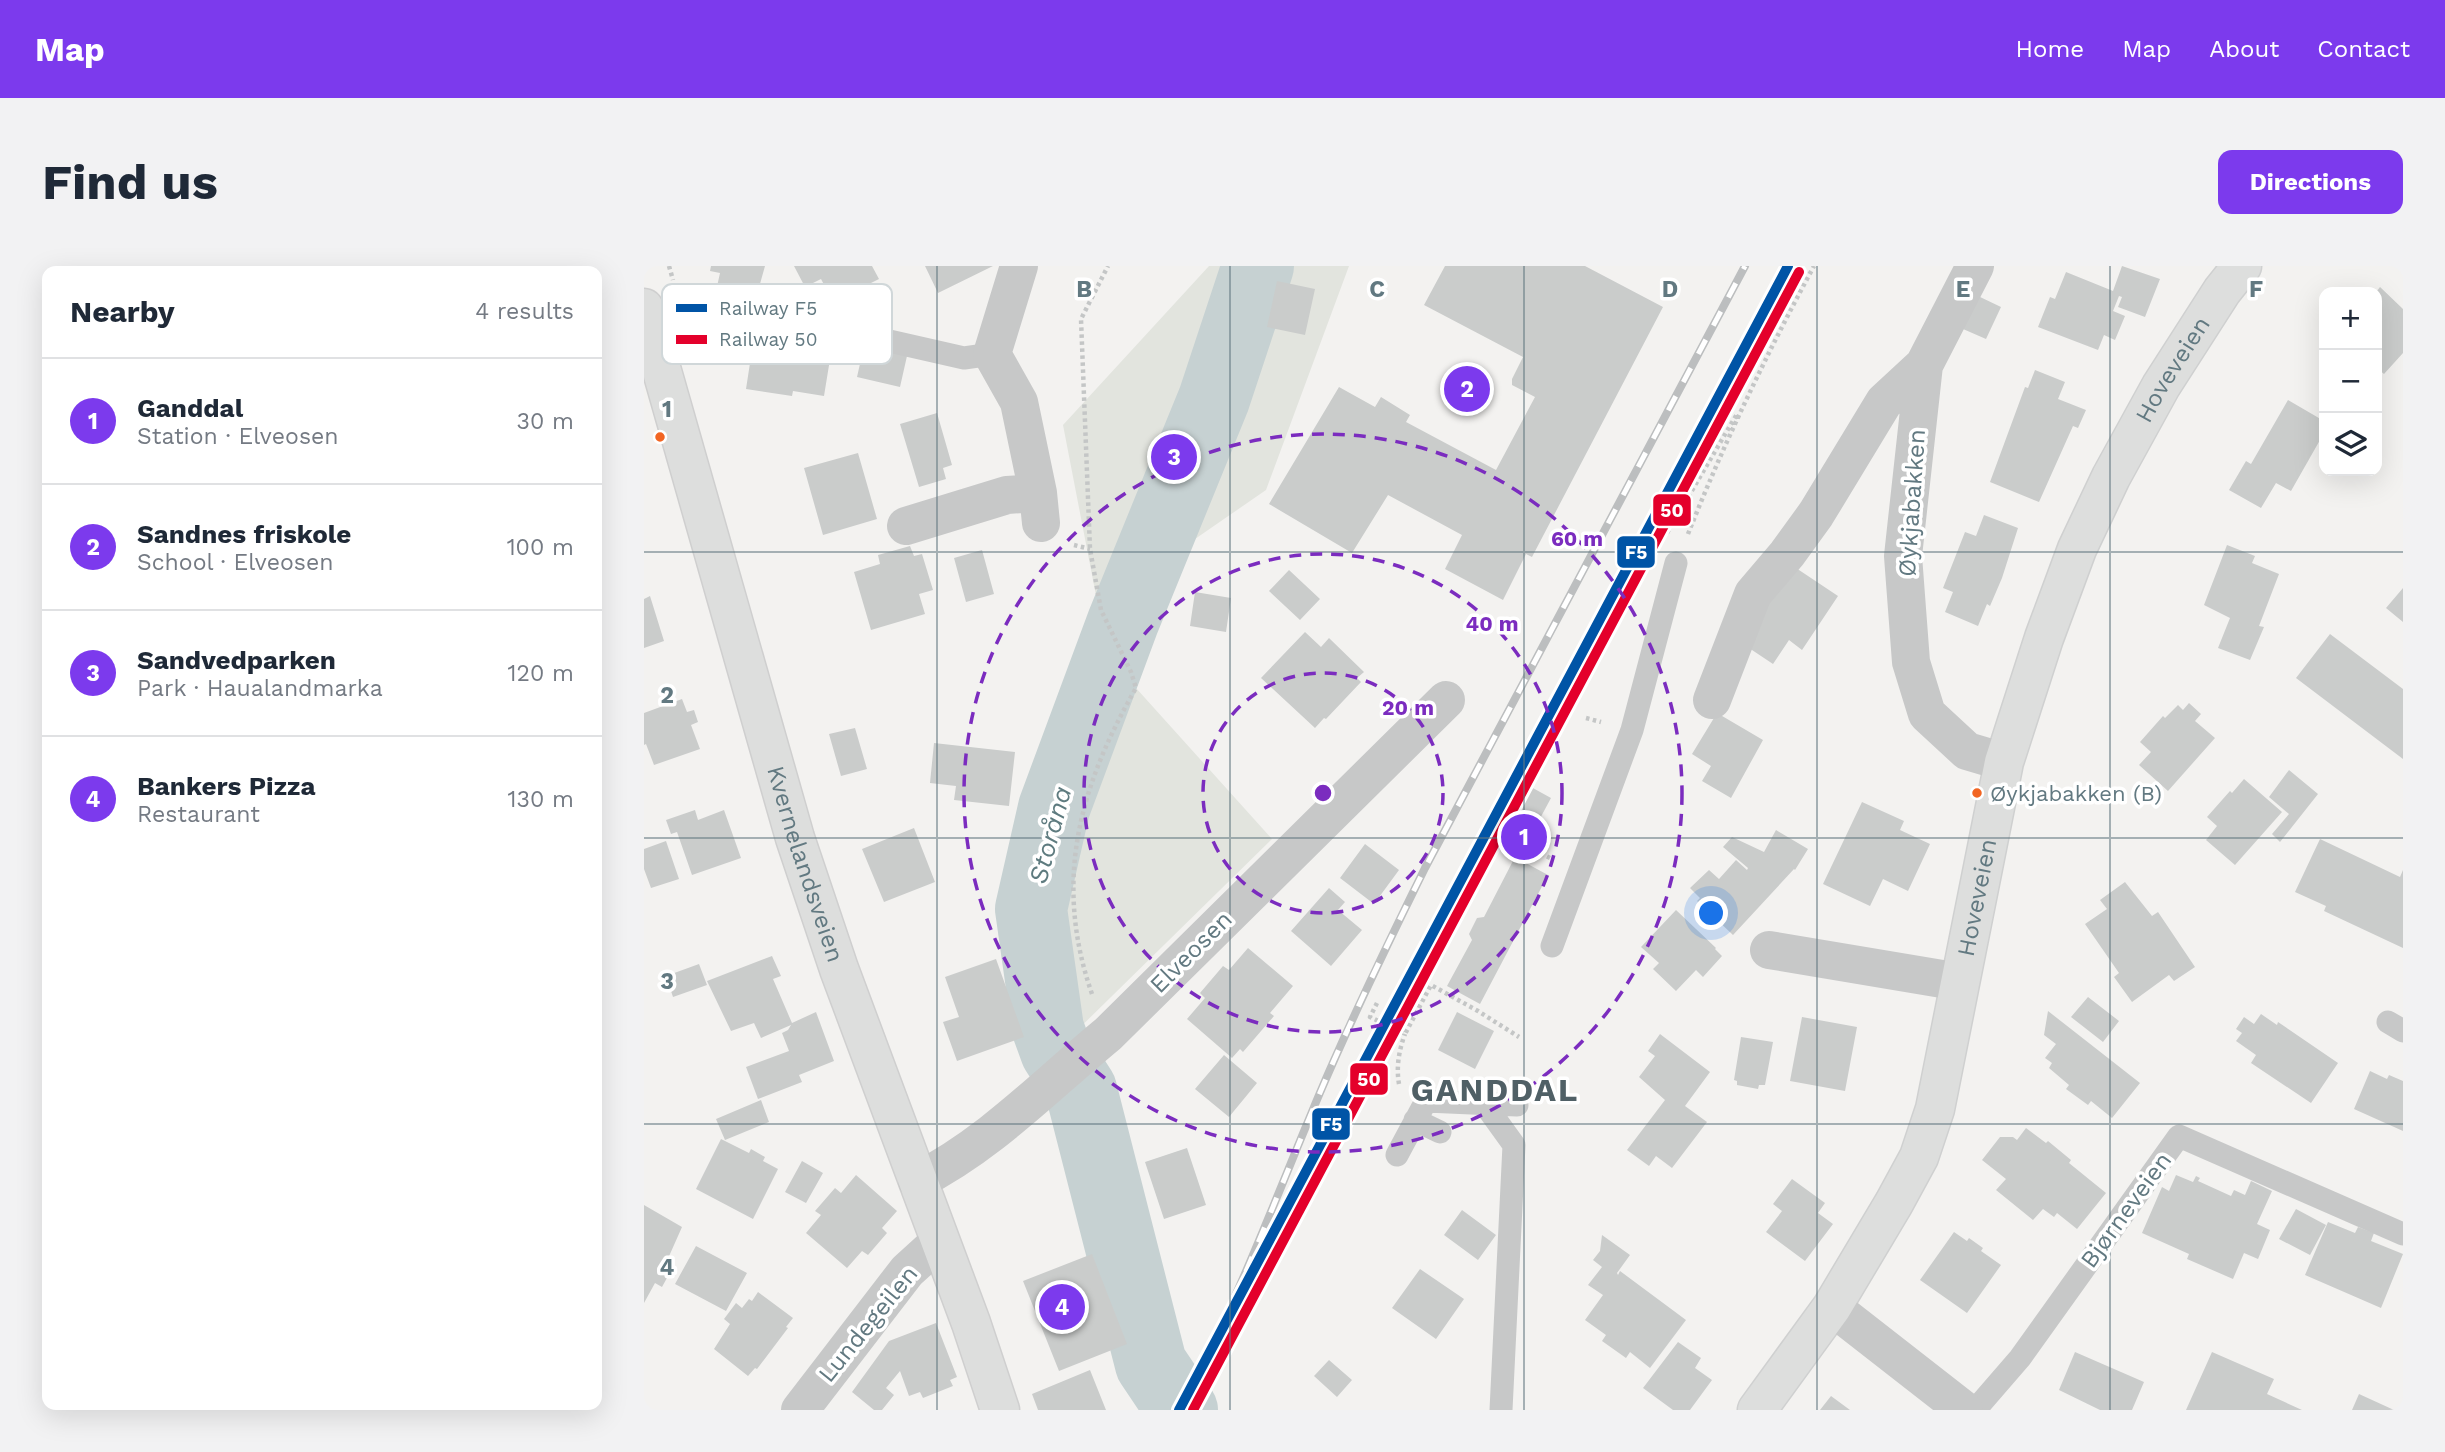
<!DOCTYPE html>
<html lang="en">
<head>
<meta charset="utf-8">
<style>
	:root { --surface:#fff; --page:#f2f2f3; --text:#1f2937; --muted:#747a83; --line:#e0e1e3; --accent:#7c3aed }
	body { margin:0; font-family:"Work Sans",sans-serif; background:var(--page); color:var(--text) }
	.controls { position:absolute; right:21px; top:21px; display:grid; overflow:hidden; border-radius:14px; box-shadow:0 7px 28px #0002 }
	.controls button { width:63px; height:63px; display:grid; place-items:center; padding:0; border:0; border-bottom:2px solid var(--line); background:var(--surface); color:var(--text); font:35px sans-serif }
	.you { position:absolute; left:1068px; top:648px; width:24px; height:24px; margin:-18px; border:5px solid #fff; border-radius:50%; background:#1a73e8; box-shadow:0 0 0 10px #1a73e833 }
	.badge { display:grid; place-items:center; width:46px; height:46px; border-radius:50%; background:var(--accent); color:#fff; font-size:23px; font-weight:700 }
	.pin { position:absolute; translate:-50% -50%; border:4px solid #fff; box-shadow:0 2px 7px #0006 }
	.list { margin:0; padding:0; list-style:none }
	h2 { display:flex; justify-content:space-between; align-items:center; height:91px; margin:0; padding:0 28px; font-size:30px }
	h2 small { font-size:23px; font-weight:400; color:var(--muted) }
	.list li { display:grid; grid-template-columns:46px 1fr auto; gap:21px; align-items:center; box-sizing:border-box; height:126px; padding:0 28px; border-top:2px solid var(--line) }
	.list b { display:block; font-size:26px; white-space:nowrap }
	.list p { margin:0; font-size:23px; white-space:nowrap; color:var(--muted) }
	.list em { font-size:23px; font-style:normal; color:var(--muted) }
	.icon { flex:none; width:38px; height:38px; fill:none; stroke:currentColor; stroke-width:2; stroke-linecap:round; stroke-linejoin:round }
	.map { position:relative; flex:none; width:1759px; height:1144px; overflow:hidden; border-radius:14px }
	header { display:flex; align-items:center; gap:42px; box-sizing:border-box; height:98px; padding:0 35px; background:var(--accent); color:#fff }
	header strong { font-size:33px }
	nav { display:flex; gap:38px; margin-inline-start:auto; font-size:24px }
	.intro { display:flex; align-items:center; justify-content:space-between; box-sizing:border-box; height:168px; padding:0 42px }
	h1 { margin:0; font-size:49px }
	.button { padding:18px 32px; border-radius:14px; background:var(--accent); color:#fff; font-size:24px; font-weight:700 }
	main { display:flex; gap:42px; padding:0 42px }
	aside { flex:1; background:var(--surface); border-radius:14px; box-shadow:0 7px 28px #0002 }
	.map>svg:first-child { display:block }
	.green { fill:#e2e4de }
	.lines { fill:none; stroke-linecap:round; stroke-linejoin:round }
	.river { stroke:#c6d1d2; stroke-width:72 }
	.building { fill:#cacccb }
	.secondary-casing { stroke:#cfd0d0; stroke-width:41 }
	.primary-casing { stroke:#cfcfcf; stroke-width:41 }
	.path { stroke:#c4c6c6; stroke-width:4.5; stroke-dasharray:3.5 3.5; stroke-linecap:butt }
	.lane { stroke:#c7c8c8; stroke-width:23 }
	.street { stroke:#c7c8c8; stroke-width:38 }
	.secondary { stroke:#dddedd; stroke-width:38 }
	.primary { stroke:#dddedd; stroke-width:38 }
	.rail-casing { stroke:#bcbebf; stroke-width:8 }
	.rail { stroke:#fff; stroke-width:5; stroke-dasharray:16; stroke-linecap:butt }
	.rail-1-casing { stroke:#fff; stroke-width:16 }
	.rail-2-casing { stroke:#fff; stroke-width:16 }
	.rail-1 { stroke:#0054a6; stroke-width:10 }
	.rail-2 { stroke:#e4002b; stroke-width:10 }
	.grid { fill:none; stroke:#627981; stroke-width:2; stroke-opacity:0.55 }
	.ring { fill:none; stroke:#7b2cbf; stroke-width:3.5; stroke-dasharray:12 9 }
	.bus-dot { fill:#f26522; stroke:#fff; stroke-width:2.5 }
	.labels { text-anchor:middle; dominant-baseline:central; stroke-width:7; stroke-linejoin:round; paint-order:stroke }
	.bus-label { font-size:22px; fill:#627981; stroke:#fff; text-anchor:start }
	.street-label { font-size:24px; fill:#627981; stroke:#fff }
	.water-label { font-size:26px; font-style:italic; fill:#5e7b7f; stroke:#fff }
	.district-label { font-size:32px; font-weight:bold; letter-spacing:2px; fill:#506066; stroke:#fff }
	.key { fill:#fff; stroke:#d0d7d9; stroke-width:2 }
	.key-label { font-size:19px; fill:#627981 }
	.grid-label { font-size:23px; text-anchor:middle; font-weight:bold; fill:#627981; stroke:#fff; stroke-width:7; stroke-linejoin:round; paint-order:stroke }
	.centre { fill:#7b2cbf; stroke:#fff; stroke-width:3.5 }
	.ring-label { font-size:21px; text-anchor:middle; font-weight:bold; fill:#7b2cbf; stroke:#fff; stroke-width:7; stroke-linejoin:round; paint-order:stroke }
	.line-badge { stroke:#fff; stroke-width:2.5 }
	.badge-label { font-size:19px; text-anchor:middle; font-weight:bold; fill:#fff }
</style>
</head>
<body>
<header>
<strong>Map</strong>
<nav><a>Home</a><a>Map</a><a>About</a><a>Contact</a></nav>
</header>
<div class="intro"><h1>Find us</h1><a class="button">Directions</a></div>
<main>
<aside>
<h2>Nearby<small>4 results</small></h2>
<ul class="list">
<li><span class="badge">1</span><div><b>Ganddal</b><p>Station · Elveosen</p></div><em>30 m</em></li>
<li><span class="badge">2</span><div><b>Sandnes friskole</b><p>School · Elveosen</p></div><em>100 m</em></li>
<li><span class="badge">3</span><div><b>Sandvedparken</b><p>Park · Haualandmarka</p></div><em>120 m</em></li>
<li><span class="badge">4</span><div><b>Bankers Pizza</b><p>Restaurant</p></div><em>130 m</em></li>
</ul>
</aside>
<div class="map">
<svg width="1759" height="1144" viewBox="0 0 1759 1144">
	<rect width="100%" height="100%" fill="#f3f2f0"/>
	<!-- green -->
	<path class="green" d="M 565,0 L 705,0 L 622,224 L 454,340 L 419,159 Z
		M 492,422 L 628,573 L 412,785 L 397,711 L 400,649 L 419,554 Z"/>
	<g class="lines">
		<!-- river -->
		<path class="river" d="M 538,1144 L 507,1098 L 437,824 L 412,785 L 404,763 L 387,643 L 410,542 L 479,356 L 570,133 L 614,0"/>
	</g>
	<!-- building -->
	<path class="building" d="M 67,0 L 121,0 L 111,36 L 72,25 L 76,7 L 66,5 Z
		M 150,0 L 228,0 L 235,13 L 189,36 L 177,13 L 161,21 Z
		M 281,0 L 349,0 L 294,27 Z
		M 801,0 L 941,0 L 1019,41 L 888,291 L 882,288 L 859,334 L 801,303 L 818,269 L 744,229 L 708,287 L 625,238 L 695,121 L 731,141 L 737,131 L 766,149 L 762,156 L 852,204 L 891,131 L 868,119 L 868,113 L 879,91 L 780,39 Z
		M 1478,0 L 1516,13 L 1501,51 L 1474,41 L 1478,31 L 1475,30 L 1469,45 L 1481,50 L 1471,74 L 1460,69 L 1454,84 L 1394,61 L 1406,31 L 1411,33 L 1422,6 L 1469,25 Z
		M 633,15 L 671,23 L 661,69 L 623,61 Z
		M 1736,21 L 1759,43 L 1759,87 L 1740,108 L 1733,102 L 1733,25 Z
		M 1334,30 L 1357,41 L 1342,73 L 1319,63 Z
		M 110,71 L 156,79 L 155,83 L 187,87 L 180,130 L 149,125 L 148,130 L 102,123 Z
		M 220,80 L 263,90 L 256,121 L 213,111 Z
		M 1391,104 L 1421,116 L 1414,133 L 1442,144 L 1434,162 L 1429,160 L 1395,236 L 1346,216 L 1381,121 L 1384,122 Z
		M 1644,134 L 1680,155 L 1680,167 L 1647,225 L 1632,217 L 1617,242 L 1585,224 L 1602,195 L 1607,198 Z
		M 293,147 L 308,199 L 299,202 L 302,213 L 275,221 L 256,158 Z
		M 214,187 L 233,253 L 179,269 L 160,202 Z
		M 1340,249 L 1374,262 L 1358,312 L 1346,340 L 1343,338 L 1334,360 L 1301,346 L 1309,326 L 1299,322 L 1321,266 L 1332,270 Z
		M 1583,279 L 1611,290 L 1608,297 L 1635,308 L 1615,360 L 1620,361 L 1606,394 L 1574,382 L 1586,352 L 1560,339 Z
		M 266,280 L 270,290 L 278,288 L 289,324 L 275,328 L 281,348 L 227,364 L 210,306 L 236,298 L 234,289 Z
		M 338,284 L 350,328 L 322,336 L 310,292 Z
		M 1149,300 L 1194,330 L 1158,384 L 1145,374 L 1129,398 L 1102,380 L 1113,353 Z
		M 645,304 L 676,333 L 656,354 L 625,325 Z
		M 1759,322 L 1759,356 L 1742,342 Z
		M 551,326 L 587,332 L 582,366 L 546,360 Z
		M 6,330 L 20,375 L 0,382 L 0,333 Z
		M 661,366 L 677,381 L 685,372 L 720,406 L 713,412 L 717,416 L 682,453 L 680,452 L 671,462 L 617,412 Z
		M 1686,368 L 1759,423 L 1759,493 L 1652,412 Z
		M 38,433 L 43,446 L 50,444 L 54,456 L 47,459 L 56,483 L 10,499 L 2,478 L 0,479 L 0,447 Z
		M 1545,437 L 1557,448 L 1551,455 L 1571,472 L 1524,525 L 1495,499 L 1507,486 L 1496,476 L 1519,450 L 1521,452 L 1534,439 L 1539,444 Z
		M 1073,447 L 1119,474 L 1087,532 L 1058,515 L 1067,500 L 1048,488 Z
		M 211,462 L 223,503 L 197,510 L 185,468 Z
		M 290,477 L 371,486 L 365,540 L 310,534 L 312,520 L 286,517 Z
		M 1645,504 L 1674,528 L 1636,576 L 1628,568 L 1645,548 L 1625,531 Z
		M 1600,513 L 1638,546 L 1591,599 L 1562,574 L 1573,560 L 1563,551 L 1586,525 L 1588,527 Z
		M 887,521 L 907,532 L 886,571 L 866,560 Z
		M 1218,536 L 1260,555 L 1256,564 L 1286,578 L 1264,625 L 1239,613 L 1226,640 L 1179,618 Z
		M 51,544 L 54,554 L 80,544 L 97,592 L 48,609 L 33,566 L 27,568 L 22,554 Z
		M 270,562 L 291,616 L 240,636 L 218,583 Z
		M 1132,564 L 1164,583 L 1151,604 L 1150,603 L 1089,669 L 1053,635 L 1056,632 L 1046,622 L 1065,604 L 1075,613 L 1092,594 L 1103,604 L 1104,602 L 1079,581 L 1088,571 L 1120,586 Z
		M 1676,573 L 1756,611 L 1759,604 L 1759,682 L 1680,645 L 1682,640 L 1651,626 Z
		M 22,575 L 35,613 L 7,622 L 0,603 L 0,583 Z
		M 721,578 L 755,604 L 730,638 L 696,612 Z
		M 871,591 L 904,609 L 836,738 L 803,720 L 828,674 L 825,668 L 833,652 L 840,651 Z
		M 1481,616 L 1508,650 L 1514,646 L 1551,701 L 1530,715 L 1525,709 L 1488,736 L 1470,711 L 1475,707 L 1441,658 L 1463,643 L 1456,634 Z
		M 685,622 L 701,636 L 694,644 L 718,664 L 687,700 L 647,665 Z
		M 1032,644 L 1072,682 L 1071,683 L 1078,690 L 1059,711 L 1052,704 L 1032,725 L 1009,703 L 1015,697 L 997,681 Z
		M 604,682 L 649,720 L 626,747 L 630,750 L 599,786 L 596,783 L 588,792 L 543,753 L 561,732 L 556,727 L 579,700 L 585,704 Z
		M 128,690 L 137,710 L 129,713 L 148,757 L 172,746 L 190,795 L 155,809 L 158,816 L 114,833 L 102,801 L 145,785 L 138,767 L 144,764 L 147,759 L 117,772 L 110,757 L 87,765 L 63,715 Z
		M 352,693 L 380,771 L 313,795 L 299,756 L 315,751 L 301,711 Z
		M 55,698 L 63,719 L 29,731 L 22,710 Z
		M 1444,731 L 1475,755 L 1459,776 L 1427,751 Z
		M 1404,745 L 1496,817 L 1468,852 L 1447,835 L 1444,839 L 1422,823 L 1425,819 L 1405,802 L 1408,797 L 1401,792 L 1412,778 L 1400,769 Z
		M 813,746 L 850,765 L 831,803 L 794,784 Z
		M 1617,748 L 1633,759 L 1634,756 L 1694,797 L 1667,837 L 1607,797 L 1612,789 L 1592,775 L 1598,767 L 1592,763 L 1600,751 L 1610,758 Z
		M 1158,751 L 1213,761 L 1201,825 L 1146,815 Z
		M 1016,768 L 1066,806 L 1041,840 L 1063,856 L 1028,902 L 1012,890 L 1005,900 L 983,884 L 1021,834 L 995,811 L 1011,790 L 1004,785 Z
		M 1097,771 L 1129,776 L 1121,819 L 1115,819 L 1114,823 L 1093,819 L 1093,815 L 1090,814 Z
		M 580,789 L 613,817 L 585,851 L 551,823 Z
		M 1726,805 L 1743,813 L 1745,809 L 1759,815 L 1759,865 L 1710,843 Z
		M 117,834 L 125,856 L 81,874 L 72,853 Z
		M 1382,862 L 1402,877 L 1404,875 L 1427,894 L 1425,897 L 1462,927 L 1433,963 L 1413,947 L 1410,951 L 1399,943 L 1389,954 L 1352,924 L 1362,913 L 1338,894 L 1356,871 L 1369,871 L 1373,874 Z
		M 77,873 L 105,887 L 107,883 L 121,891 L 119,895 L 134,903 L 109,953 L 52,923 Z
		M 543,882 L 562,939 L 520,953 L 501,896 Z
		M 158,895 L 179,907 L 162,937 L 141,926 Z
		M 212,909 L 253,945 L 238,962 L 243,967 L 224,989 L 218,985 L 203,1002 L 162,967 L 177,949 L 171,945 L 191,922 L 197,927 Z
		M 1532,909 L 1549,916 L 1552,910 L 1556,912 L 1554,915 L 1587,930 L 1590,924 L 1601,929 L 1607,915 L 1628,925 L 1613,958 L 1626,964 L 1614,993 L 1600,987 L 1589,1013 L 1543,993 L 1545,988 L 1498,967 L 1518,921 L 1525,925 Z
		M 1148,913 L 1181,937 L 1174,947 L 1189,958 L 1161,995 L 1122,966 L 1138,945 L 1129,938 Z
		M 0,939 L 38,961 L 22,997 L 29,1001 L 18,1021 L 11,1017 L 0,1037 Z
		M 1652,943 L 1682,959 L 1666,989 L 1635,973 Z
		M 818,944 L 852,969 L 834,994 L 800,969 Z
		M 1684,956 L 1711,967 L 1714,961 L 1730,967 L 1727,975 L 1759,988 L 1737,1042 L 1661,1009 Z
		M 1310,966 L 1323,975 L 1325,972 L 1339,982 L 1337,985 L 1357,999 L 1323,1047 L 1276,1014 Z
		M 958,969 L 986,989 L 973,1007 L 974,1009 L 976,1005 L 1042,1054 L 1006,1102 L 986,1086 L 982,1092 L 958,1075 L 962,1069 L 941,1054 L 959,1029 L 944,1019 L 958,1001 L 949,994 L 956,985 Z
		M 52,980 L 103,1007 L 82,1045 L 31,1018 Z
		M 448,988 L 483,1078 L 415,1105 L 379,1015 Z
		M 776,1003 L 820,1033 L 792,1073 L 748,1042 Z
		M 114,1026 L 149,1052 L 142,1061 L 144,1062 L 113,1103 L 111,1102 L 104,1110 L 70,1083 L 86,1058 L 80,1053 L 92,1037 L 98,1042 L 105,1033 L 108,1035 Z
		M 292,1057 L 313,1111 L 306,1114 L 309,1120 L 279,1132 L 276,1126 L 265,1130 L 256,1105 L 242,1122 L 250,1129 L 238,1144 L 230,1144 L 208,1126 L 245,1075 Z
		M 1034,1076 L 1057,1092 L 1051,1102 L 1068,1114 L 1046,1144 L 1029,1144 L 999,1122 Z
		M 1431,1086 L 1500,1116 L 1488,1144 L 1456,1144 L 1415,1124 Z
		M 1568,1086 L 1630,1113 L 1623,1128 L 1658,1144 L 1542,1144 Z
		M 685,1094 L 708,1114 L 693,1131 L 670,1110 Z
		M 446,1104 L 462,1144 L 394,1144 L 388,1128 Z
		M 1715,1128 L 1750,1144 L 1708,1144 Z
		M 1187,1130 L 1206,1144 L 1176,1144 Z"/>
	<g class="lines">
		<!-- secondary casing -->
		<g class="secondary-casing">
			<g id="secondary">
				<path id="s1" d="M 1113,1144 L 1188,1041 L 1250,937 L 1275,891 L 1291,843 L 1360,496 L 1400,372 L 1433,283 L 1467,211 L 1517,120 L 1578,25 L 1598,0"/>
			</g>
		</g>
		<!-- primary casing -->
		<g class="primary-casing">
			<g id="primary">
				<path id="s2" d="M 0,42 L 151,572 L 195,703 L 327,1057 L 356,1144"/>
			</g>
		</g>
		<!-- path -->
		<path class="path" d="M 25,0 L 29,14
			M 37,26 L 93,40
			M 1023,267 L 1093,148
			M 1044,268 C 1080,177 1123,87 1170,0
			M 430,279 L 446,283
			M 942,452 L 957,456
			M 878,578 L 906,592
			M 448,728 C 409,616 435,521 492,422 L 487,406 L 457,344 L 446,283 L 437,53 L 464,0
			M 733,737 L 726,751 L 761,768 L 787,719 L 834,745 L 875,771
			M 755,818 C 752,801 755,784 761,768"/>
		<!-- lane -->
		<path class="lane" d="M 122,47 L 320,92 L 348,88
			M 908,680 L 988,464 L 1032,297
			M 1744,756 L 1759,765
			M 828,829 L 839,836 L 870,879 L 857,1144
			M 771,854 L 796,866
			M 753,889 L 782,835 L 873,839
			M 1331,1144 L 1376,1092 L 1535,870 L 1759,968"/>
		<!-- street -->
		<path class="street" d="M 375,0 L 348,88 L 375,136 L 394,227 L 397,257
			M 1280,99 L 1259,290 L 1267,396 L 1283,448 L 1323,485 L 1360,496
			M 262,260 L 363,229 L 394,227
			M 1068,434 L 1109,328 L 1143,288 L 1172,248 L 1240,136 L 1280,99 L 1331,0
			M 1125,684 L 1316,716
			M 273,915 C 345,879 402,819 464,768 L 802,434
			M 1188,1041 L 1320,1144
			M 156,1144 L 263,1005 L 296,975"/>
		<!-- secondary -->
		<use href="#secondary" class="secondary"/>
		<!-- primary -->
		<use href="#primary" class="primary"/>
		<!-- rail casing -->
		<g class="rail-casing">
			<path id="rail" d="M 562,1093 C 604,1007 638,917 675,829 C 708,751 744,677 781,602 L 1101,0"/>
		</g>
		<!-- rail -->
		<use href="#rail" class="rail"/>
		<!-- rail-1 casing -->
		<g class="rail-1-casing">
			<path id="rail-1" d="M 535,1144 L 1144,0"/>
		</g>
		<!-- rail-2 casing -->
		<g class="rail-2-casing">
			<path id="rail-2" d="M 549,1144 L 1155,6"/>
		</g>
		<!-- rail-1 -->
		<use href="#rail-1" class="rail-1"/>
		<!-- rail-2 -->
		<use href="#rail-2" class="rail-2"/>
	</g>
	<!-- grid -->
	<path class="grid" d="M 293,0 L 293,1144M 586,0 L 586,1144M 880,0 L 880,1144M 1173,0 L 1173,1144M 1466,0 L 1466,1144M 0,286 L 1759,286M 0,572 L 1759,572M 0,858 L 1759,858"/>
	<!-- distance rings -->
	<g class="ring">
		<circle cx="679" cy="527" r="120"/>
		<circle cx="679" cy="527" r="239"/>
		<circle cx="679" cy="527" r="359"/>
	</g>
	<!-- markers -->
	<g class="bus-dot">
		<circle cx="16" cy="171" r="6"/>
		<circle cx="1333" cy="527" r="6"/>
	</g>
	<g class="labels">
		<!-- bus labels -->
		<g class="bus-label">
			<text x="1346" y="527">Øykjabakken (B)</text>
		</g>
		<!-- street labels -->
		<g class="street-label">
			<text stroke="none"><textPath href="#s1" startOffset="1134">Hoveveien</textPath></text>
			<text transform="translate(1268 237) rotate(-86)">Øykjabakken</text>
			<text stroke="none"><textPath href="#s2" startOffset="579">Kvernelandsveien</textPath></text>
			<text stroke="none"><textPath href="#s1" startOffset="567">Hoveveien</textPath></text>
			<text transform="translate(547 686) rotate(-45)">Elveosen</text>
			<text transform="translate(1482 944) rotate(-54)">Bjørneveien</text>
			<text transform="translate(224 1058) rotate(-51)">Lundegeilen</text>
		</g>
		<!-- water labels -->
		<g class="water-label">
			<text transform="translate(406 569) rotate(-75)">Storåna</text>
		</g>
		<!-- district labels -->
		<g class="district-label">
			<text x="851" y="824">GANDDAL</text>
		</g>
	</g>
	<!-- legend -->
	<rect x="18" y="18" width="230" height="80" rx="10" class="key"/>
	<rect x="32" y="38" width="31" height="8" fill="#0054a6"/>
	<rect x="32" y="69" width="31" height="9" fill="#e4002b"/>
	<g class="key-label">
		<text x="75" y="49">Railway F5</text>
		<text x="75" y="80">Railway 50</text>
	</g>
	<g class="grid-label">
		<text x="440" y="31">B</text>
		<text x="733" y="31">C</text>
		<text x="1026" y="31">D</text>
		<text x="1319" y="31">E</text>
		<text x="1612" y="31">F</text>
		<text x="23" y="151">1</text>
		<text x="23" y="437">2</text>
		<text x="23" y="723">3</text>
		<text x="23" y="1009">4</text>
	</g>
	<circle cx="679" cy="527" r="10" class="centre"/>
	<g class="ring-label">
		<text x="933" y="280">60 m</text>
		<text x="848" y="365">40 m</text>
		<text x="764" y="449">20 m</text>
	</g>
	<g class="line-badge">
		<rect x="1008" y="227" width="40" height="34" rx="7" fill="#e4002b"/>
		<rect x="972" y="269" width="40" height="34" rx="7" fill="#0054a6"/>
		<rect x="705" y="796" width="40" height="34" rx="7" fill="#e4002b"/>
		<rect x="667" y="841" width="40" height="34" rx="7" fill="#0054a6"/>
	</g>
	<g class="badge-label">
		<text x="1028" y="251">50</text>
		<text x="992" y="293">F5</text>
		<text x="725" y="820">50</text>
		<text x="687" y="865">F5</text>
	</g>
</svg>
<div class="controls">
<button>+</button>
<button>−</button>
<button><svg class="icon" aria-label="layers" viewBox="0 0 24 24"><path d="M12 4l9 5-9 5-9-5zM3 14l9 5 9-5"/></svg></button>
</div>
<div class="you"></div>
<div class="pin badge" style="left:880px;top:571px">1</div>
<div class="pin badge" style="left:823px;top:123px">2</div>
<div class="pin badge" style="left:530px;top:191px">3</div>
<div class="pin badge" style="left:418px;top:1041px">4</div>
</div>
</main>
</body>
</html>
